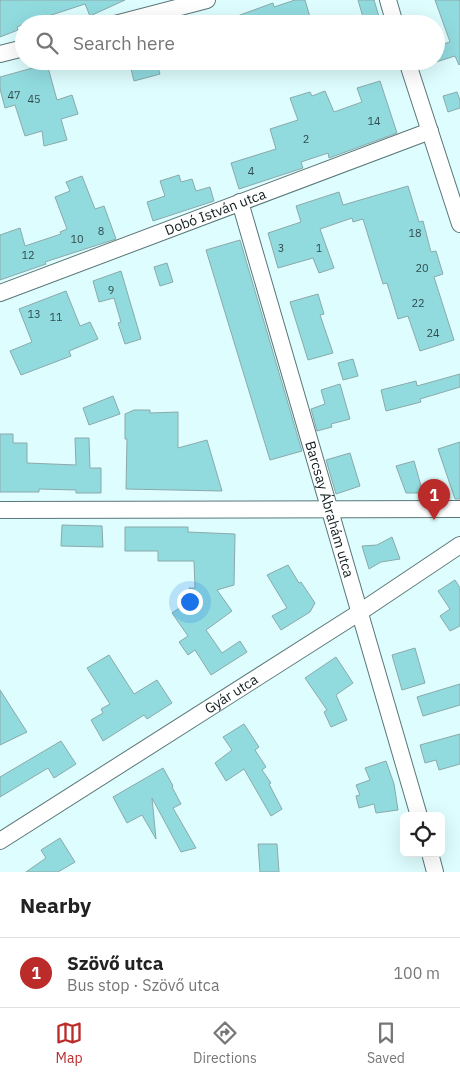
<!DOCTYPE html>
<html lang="en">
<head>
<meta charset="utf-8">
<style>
	:root { --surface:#fff; --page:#f2f2f2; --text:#222; --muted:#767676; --line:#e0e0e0; --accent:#ba2b2a }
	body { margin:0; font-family:"IBM Plex Sans",sans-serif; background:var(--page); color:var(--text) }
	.controls { position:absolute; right:15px; bottom:15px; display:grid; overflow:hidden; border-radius:8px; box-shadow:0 5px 20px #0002 }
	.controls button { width:45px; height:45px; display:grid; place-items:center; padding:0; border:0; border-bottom:1px solid var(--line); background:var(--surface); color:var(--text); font:25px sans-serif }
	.you { position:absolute; left:189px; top:601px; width:18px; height:18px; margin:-12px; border:4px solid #fff; border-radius:50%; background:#1a73e8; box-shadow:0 0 0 8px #1a73e833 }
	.badge { display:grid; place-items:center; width:32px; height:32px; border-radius:50%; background:var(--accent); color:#fff; font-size:16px; font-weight:700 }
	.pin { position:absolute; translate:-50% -41px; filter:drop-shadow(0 1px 2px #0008) }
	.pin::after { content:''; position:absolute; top:26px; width:18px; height:15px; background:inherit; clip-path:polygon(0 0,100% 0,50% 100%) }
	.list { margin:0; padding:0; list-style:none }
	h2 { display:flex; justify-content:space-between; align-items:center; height:65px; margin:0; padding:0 20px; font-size:21px }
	h2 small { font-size:16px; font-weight:400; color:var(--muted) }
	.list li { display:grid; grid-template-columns:32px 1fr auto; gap:15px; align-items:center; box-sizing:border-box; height:70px; padding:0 20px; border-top:1px solid var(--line) }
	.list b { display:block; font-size:19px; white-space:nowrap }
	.list p { margin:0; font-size:16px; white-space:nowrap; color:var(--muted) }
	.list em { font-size:16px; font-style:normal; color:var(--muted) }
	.icon { flex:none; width:28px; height:28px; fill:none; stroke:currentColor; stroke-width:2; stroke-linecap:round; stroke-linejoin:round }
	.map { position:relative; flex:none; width:460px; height:872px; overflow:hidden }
	.search { position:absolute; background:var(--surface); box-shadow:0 5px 20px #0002; left:15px; right:15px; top:15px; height:55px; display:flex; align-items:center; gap:12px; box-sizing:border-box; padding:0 18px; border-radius:28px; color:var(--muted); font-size:19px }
	.sheet { height:135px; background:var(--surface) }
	nav { display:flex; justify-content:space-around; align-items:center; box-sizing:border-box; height:70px; border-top:1px solid var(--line); background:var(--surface); font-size:14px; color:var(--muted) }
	nav a { display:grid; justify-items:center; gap:2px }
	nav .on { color:var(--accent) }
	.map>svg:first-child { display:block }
	.building { fill:#91dbdf; stroke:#8ca9aa }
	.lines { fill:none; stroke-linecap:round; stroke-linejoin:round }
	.minor-casing { stroke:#5b7677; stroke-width:18 }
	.minor { stroke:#fff; stroke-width:16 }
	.labels { text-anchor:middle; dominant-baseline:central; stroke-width:5; stroke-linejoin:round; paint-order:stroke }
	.number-label { font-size:11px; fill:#314c4e }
	.street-label { font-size:14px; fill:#111c1d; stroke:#fff }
</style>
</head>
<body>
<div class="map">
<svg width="460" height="872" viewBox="0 0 460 872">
	<rect width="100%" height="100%" fill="#defdfe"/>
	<!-- building -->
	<path class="building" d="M 0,0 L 125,0 L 90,16 L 85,4 L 24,24 L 17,27 L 18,30 L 0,37 Z
		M 295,0 L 305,0 L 312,24 L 221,24 L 221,22 L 273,3 L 274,7 Z
		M 358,0 L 374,0 L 380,20 L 365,24 Z
		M 435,0 L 460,0 L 460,64 L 459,65 L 455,56 L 436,62 L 436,46 L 450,42 Z
		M 129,61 L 156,61 L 160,74 L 134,81 Z
		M 47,64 L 57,100 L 72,95 L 78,114 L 61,119 L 67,140 L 44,146 L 42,131 L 25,136 L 15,105 L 5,108 L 0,89 L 0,77 Z
		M 380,81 L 397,133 L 329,158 L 328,153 L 301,162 L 303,168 L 239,189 L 231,163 L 276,149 L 270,129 L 298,120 L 290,98 L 310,92 L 312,96 L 325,91 L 334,112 L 362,102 L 357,88 Z
		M 457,92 L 460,100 L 460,108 L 448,112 L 443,96 Z
		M 179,175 L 181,182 L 192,179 L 196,191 L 210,187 L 214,201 L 153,221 L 147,202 L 165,196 L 160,181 Z
		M 82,176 L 95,209 L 104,206 L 116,239 L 45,262 L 46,264 L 0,280 L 0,235 L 20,228 L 25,246 L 61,234 L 60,232 L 67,229 L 55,197 L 70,191 L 66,182 Z
		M 408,186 L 419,222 L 423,221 L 431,252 L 436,251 L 443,274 L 434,277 L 454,340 L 420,351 L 408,316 L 398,319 L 387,283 L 383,284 L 363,219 L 353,222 L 352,218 L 320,229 L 334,268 L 319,273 L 313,258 L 278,268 L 268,233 L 301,222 L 296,206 L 339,192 L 343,205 Z
		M 240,240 L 302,451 L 270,460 L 206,250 Z
		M 167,263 L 173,282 L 160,286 L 154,267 Z
		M 121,271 L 141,339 L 125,344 L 118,323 L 121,322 L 114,298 L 99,302 L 93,281 Z
		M 66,291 L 80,326 L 90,322 L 98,339 L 69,351 L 71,356 L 21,375 L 10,351 L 32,342 L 19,309 Z
		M 318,294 L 324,314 L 320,315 L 333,353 L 308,360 L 290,302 Z
		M 353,359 L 358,376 L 343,380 L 338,363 Z
		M 460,374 L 460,387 L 420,399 L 421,402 L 386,411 L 381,390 L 416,381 L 417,386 Z
		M 340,384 L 350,419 L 331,424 L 332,427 L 317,431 L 311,409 L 325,404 L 321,390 Z
		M 113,396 L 120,414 L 89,425 L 83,408 Z
		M 134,410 L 150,410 L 150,413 L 178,412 L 178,448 L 207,440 L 222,491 L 126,489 L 127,439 L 125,439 L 125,414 Z
		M 0,434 L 13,434 L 13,443 L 27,443 L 27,463 L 76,465 L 75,438 L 89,438 L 90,468 L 101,468 L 101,493 L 76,493 L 76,490 L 39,489 L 39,492 L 0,492 Z
		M 460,442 L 460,499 L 455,499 L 438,449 Z
		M 350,453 L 360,486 L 336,494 L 326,460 Z
		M 414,461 L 423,493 L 406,493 L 396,466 Z
		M 62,525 L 102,526 L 103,547 L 61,546 Z
		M 125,527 L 188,527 L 188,532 L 235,534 L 234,585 L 217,590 L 232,611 L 206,630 L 222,653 L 240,641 L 247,652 L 211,675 L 195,650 L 188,655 L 179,642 L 188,636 L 172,613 L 190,601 L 189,588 L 195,588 L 194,561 L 158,561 L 158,551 L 125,551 Z
		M 392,537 L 400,559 L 381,562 L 369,569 L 362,546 L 377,545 Z
		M 288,565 L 299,583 L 301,582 L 315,603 L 310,612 L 281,630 L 272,616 L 287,608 L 267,575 Z
		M 455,580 L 460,588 L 460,626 L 450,631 L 440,616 L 450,609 L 438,591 Z
		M 415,648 L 425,683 L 402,690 L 392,655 Z
		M 109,655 L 134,694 L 157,680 L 172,703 L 147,719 L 144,715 L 103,741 L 91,720 L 103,713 L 101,709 L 110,704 L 87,668 Z
		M 336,657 L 353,683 L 336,695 L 347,720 L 331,727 L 324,712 L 327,710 L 305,678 Z
		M 460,684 L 460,705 L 423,716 L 417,697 Z
		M 0,690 L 27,732 L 0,745 Z
		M 244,724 L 259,747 L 255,750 L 266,767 L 262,770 L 271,783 L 269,784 L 282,809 L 271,816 L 244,769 L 226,781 L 215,763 L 232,750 L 223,737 Z
		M 460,734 L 460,764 L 439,770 L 436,760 L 425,763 L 420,745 Z
		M 61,741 L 76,764 L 54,778 L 48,768 L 0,797 L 0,777 Z
		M 386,761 L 394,784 L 398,810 L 376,813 L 374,804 L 359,808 L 356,796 L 360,795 L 356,785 L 370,780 L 365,768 Z
		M 163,768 L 173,786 L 172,787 L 181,804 L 173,808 L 196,848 L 181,852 L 152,798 L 156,839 L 142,815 L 127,823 L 113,797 Z
		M 60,838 L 75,862 L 58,872 L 26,872 L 46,858 L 41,850 Z
		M 258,844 L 277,844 L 279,872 L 260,872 Z"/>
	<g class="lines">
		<!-- minor casing -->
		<g class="minor-casing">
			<g id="minor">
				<path d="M 388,0 L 395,24"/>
				<path d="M 115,24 L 207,0"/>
				<path d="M 0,54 L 24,48"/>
				<path d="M 407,61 L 460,224"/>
				<path id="s1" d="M 240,202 L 419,816"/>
				<path id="s2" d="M 0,293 L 430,131"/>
				<path d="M 0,510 L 460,509"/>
				<path id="s3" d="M 0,841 L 360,612 L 460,545"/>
				<path d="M 430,853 L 435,872"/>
			</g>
		</g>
		<!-- minor -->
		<use href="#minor" class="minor"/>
	</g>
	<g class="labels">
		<!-- number labels -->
		<g class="number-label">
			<text x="14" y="95">47</text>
			<text x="34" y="99">45</text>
			<text x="374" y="121">14</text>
			<text x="306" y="139">2</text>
			<text x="251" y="171">4</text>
			<text x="101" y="231">8</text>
			<text x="415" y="233">18</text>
			<text x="77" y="239">10</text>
			<text x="281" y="248">3</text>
			<text x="319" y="248">1</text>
			<text x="28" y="255">12</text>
			<text x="422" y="268">20</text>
			<text x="111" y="290">9</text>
			<text x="418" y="303">22</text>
			<text x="34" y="314">13</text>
			<text x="56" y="317">11</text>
			<text x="433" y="333">24</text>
		</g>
		<!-- street labels -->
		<g class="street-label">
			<text stroke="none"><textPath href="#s2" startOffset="230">Dobó István utca</textPath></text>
			<text stroke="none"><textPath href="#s1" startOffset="320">Barcsay Ábrahám utca</textPath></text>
			<text stroke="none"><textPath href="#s3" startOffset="274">Gyár utca</textPath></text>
		</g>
	</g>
</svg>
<div class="controls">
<button><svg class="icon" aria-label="locate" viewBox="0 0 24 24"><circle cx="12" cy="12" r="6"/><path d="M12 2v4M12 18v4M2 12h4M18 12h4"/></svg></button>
</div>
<div class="you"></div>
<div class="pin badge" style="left:434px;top:520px">1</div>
<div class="search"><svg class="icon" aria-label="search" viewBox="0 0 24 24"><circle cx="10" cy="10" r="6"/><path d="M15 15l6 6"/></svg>Search here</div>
</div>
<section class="sheet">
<h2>Nearby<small></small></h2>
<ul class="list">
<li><span class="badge">1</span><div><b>Szövő utca</b><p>Bus stop · Szövő utca</p></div><em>100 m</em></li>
</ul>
</section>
<nav>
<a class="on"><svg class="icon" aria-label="map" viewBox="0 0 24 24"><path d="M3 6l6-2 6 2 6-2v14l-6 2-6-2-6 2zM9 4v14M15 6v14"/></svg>Map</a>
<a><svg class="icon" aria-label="directions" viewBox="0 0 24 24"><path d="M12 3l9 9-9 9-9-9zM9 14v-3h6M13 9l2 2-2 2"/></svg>Directions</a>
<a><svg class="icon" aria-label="saved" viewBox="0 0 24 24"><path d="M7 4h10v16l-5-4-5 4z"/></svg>Saved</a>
</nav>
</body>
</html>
